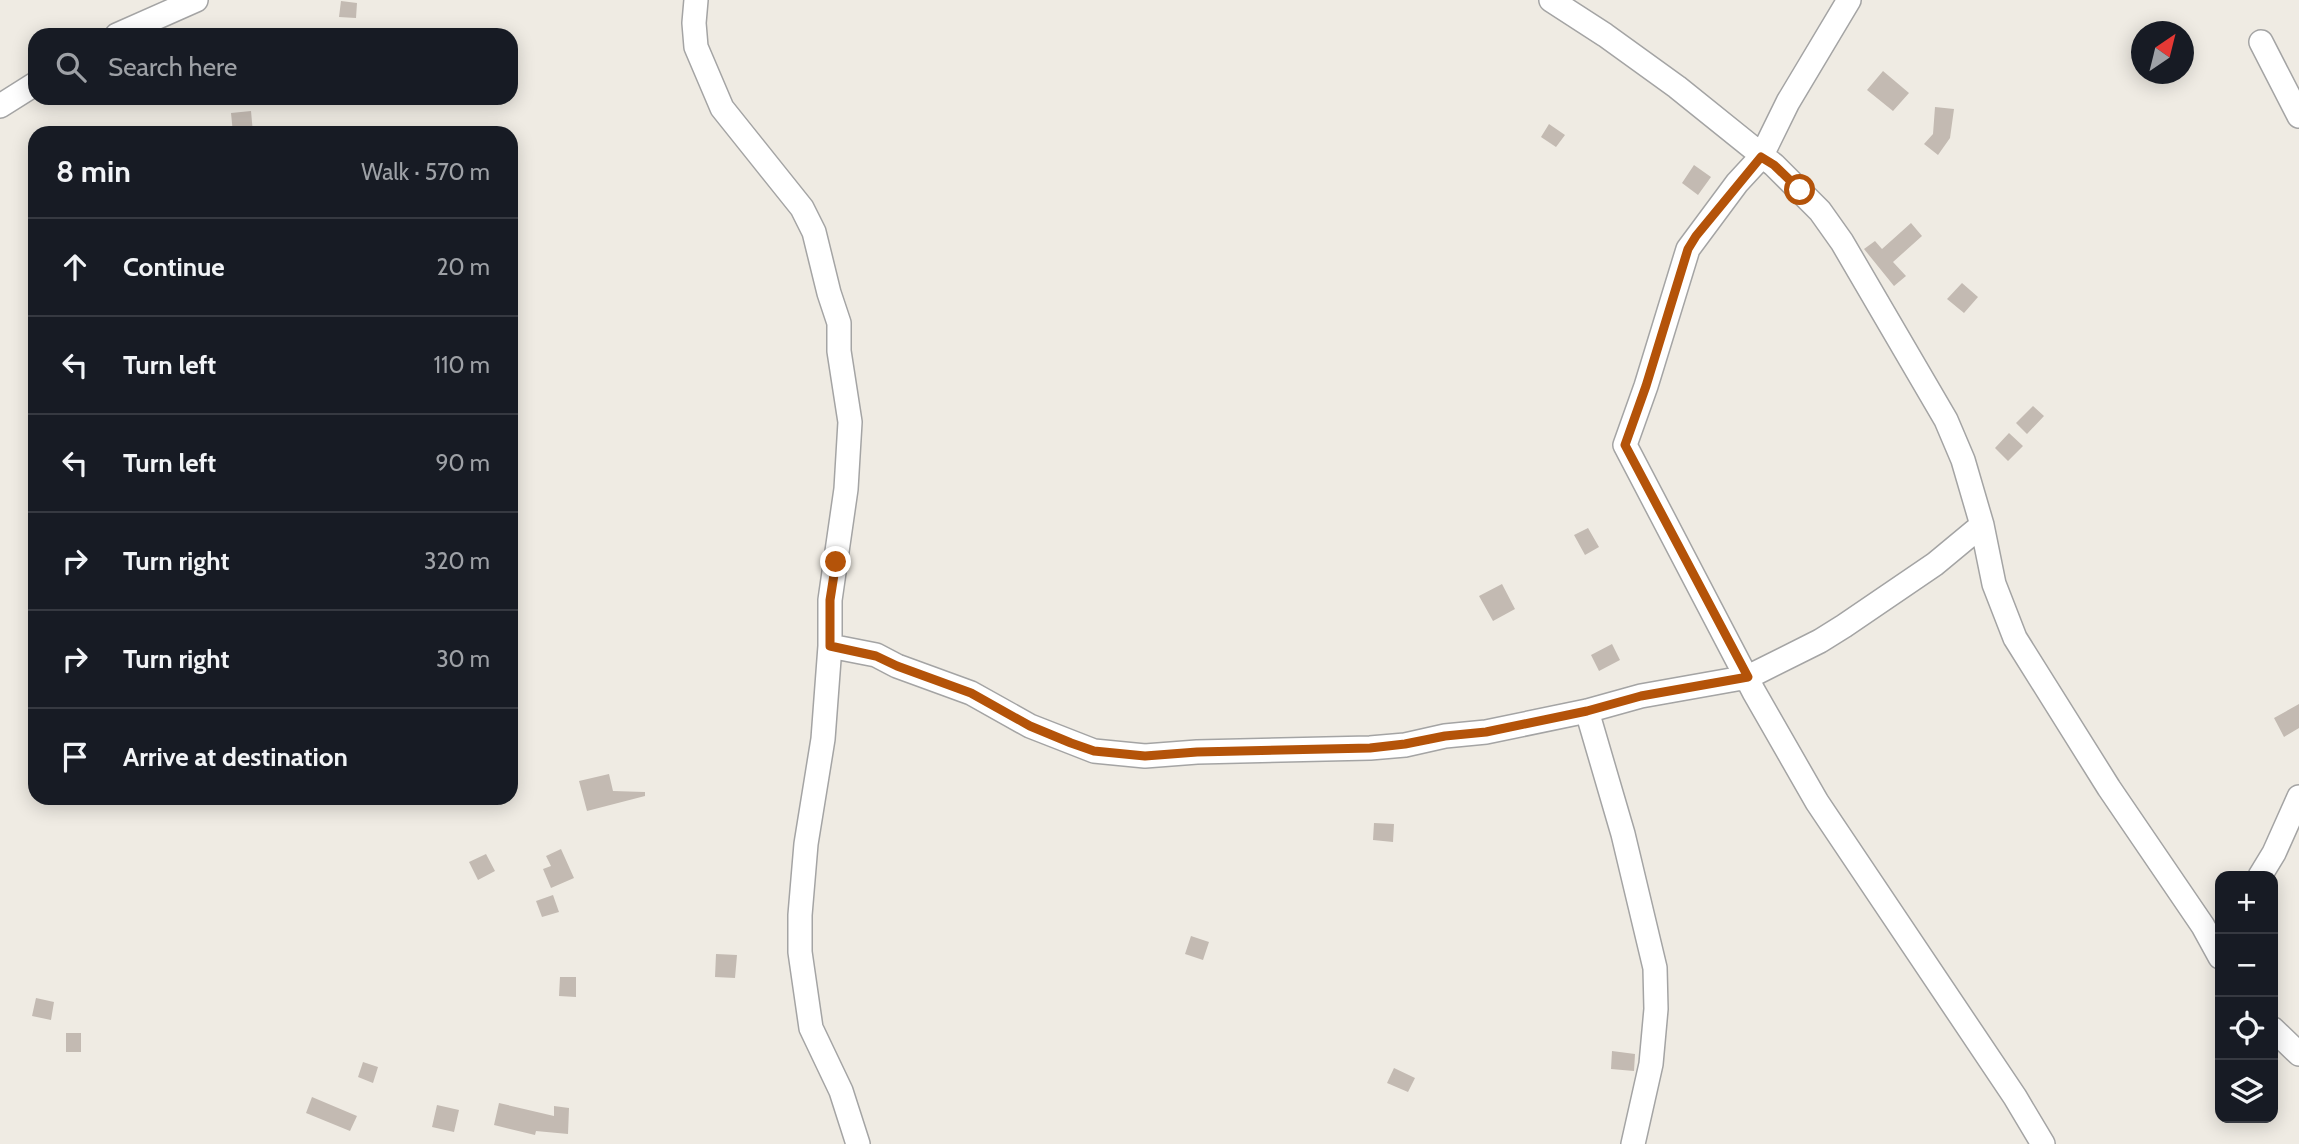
<!DOCTYPE html>
<html lang="en">
<head>
<meta charset="utf-8">
<style>
	:root { --surface:#171b24; --page:#242831; --text:#f1f3f6; --muted:#9ea1a6; --line:#363941 }
	body { margin:0; font-family:Cabin,sans-serif; background:var(--page); color:var(--text) }
	.controls { position:absolute; right:21px; bottom:21px; display:grid; overflow:hidden; border-radius:14px; box-shadow:0 4px 18px #0003 }
	.controls button { width:63px; height:63px; display:grid; place-items:center; padding:0; border:0; border-bottom:2px solid var(--line); background:var(--surface); color:var(--text); font:35px sans-serif }
	.compass { position:absolute; left:2131px; top:21px; width:63px; height:63px; border-radius:50%; background:var(--surface); box-shadow:0 4px 18px #0003; rotate:35deg }
	.stop { position:absolute; width:21px; height:21px; margin:-16px; border:5px solid #b45309; border-radius:50%; background:#fff }
	.stop.end { background:#b45309; border-color:#fff; box-shadow:0 2px 7px #0008 }
	.list { margin:0; padding:0; list-style:none }
	h2 { display:flex; justify-content:space-between; align-items:center; height:91px; margin:0; padding:0 28px; font-size:30px }
	h2 small { font-size:23px; font-weight:400; color:var(--muted) }
	.list li { display:grid; grid-template-columns:46px 1fr auto; gap:21px; align-items:center; box-sizing:border-box; height:98px; padding:0 28px; border-top:2px solid var(--line) }
	.list b { display:block; font-size:26px; white-space:nowrap }
	.list em { font-size:23px; font-style:normal; color:var(--muted) }
	.icon { flex:none; width:38px; height:38px; fill:none; stroke:currentColor; stroke-width:2; stroke-linecap:round; stroke-linejoin:round }
	.map { position:relative; flex:none; width:2299px; height:1144px; overflow:hidden }
	.search { position:absolute; background:var(--surface); box-shadow:0 4px 18px #0003; left:28px; top:28px; width:490px; height:77px; display:flex; align-items:center; gap:18px; box-sizing:border-box; padding:0 24px; border-radius:21px; color:var(--muted); font-size:26px }
	.panel { position:absolute; background:var(--surface); box-shadow:0 4px 18px #0003; left:28px; top:126px; width:490px; height:679px; border-radius:21px }
	.map>svg:first-child { display:block }
	.building { fill:#c3bab2 }
	.lines { fill:none; stroke-linecap:round; stroke-linejoin:round }
	.minor-casing { stroke:#a4a4a4; stroke-width:26 }
	.minor { stroke:#fff; stroke-width:23 }
	.route { stroke:#b45309; stroke-width:9 }
</style>
</head>
<body>
<div class="map">
<svg width="2299" height="1144" viewBox="0 0 2299 1144">
	<rect width="100%" height="100%" fill="#efebe3"/>
	<!-- building -->
	<path class="building" d="M 341,1 L 357,3 L 356,18 L 339,17 Z
		M 1883,71 L 1909,93 L 1893,111 L 1867,90 Z
		M 1935,107 L 1954,109 L 1950,138 L 1938,155 L 1924,144 L 1933,134 Z
		M 251,111 L 253,133 L 233,133 L 231,113 Z
		M 1549,124 L 1565,135 L 1556,147 L 1541,137 Z
		M 1694,165 L 1711,177 L 1698,195 L 1682,183 Z
		M 1911,223 L 1922,236 L 1893,262 L 1906,276 L 1894,286 L 1864,249 L 1875,241 L 1882,249 Z
		M 1962,283 L 1978,297 L 1964,313 L 1947,299 Z
		M 2033,406 L 2044,416 L 2027,434 L 2016,423 Z
		M 2009,433 L 2023,446 L 2008,461 L 1995,448 Z
		M 1588,528 L 1599,547 L 1585,555 L 1574,535 Z
		M 1502,584 L 1515,609 L 1493,621 L 1479,596 Z
		M 1612,644 L 1620,660 L 1599,671 L 1591,655 Z
		M 2299,704 L 2299,728 L 2284,737 L 2274,718 Z
		M 609,774 L 613,791 L 645,792 L 645,796 L 587,811 L 579,781 Z
		M 1374,823 L 1394,824 L 1393,842 L 1373,840 Z
		M 561,849 L 574,878 L 551,888 L 543,869 L 551,866 L 546,856 Z
		M 486,854 L 495,871 L 478,880 L 469,862 Z
		M 553,895 L 559,912 L 542,917 L 536,901 Z
		M 1191,936 L 1209,942 L 1203,960 L 1185,954 Z
		M 716,954 L 737,955 L 735,978 L 715,977 Z
		M 560,977 L 576,977 L 576,997 L 559,996 Z
		M 36,998 L 54,1002 L 51,1020 L 32,1016 Z
		M 66,1033 L 81,1033 L 81,1052 L 66,1052 Z
		M 1612,1051 L 1635,1054 L 1634,1071 L 1611,1069 Z
		M 363,1062 L 378,1067 L 373,1083 L 358,1077 Z
		M 1394,1068 L 1415,1078 L 1408,1092 L 1387,1083 Z
		M 312,1097 L 357,1116 L 350,1131 L 306,1113 Z
		M 499,1103 L 554,1116 L 554,1106 L 569,1108 L 568,1134 L 536,1131 L 535,1135 L 494,1125 Z
		M 437,1105 L 459,1110 L 454,1132 L 432,1127 Z"/>
	<g class="lines">
		<!-- minor casing -->
		<g class="minor-casing">
			<path id="minor" d="M 696,0 L 694,23 L 696,47 L 722,108 L 802,208 L 814,232 L 829,293 L 839,323 L 839,351 L 850,422 L 846,489 L 830,600 L 830,646 L 823,739 L 806,844 L 800,915 L 800,952 L 811,1028 L 841,1091 L 858,1144
				M 1551,0 L 1605,35 L 1677,87 L 1774,165 L 1820,211 L 1842,242 L 1946,420 L 1963,460 L 1982,525 L 1994,584 L 2015,638 L 2109,788 L 2203,926 L 2220,957
				M 1849,0 L 1788,102 L 1761,157 L 1737,183 L 1688,249 L 1646,386 L 1625,445 L 1754,692 L 1817,802 L 2015,1097 L 2043,1144
				M 117,35 L 196,0
				M 2261,42 L 2299,116
				M 0,106 L 35,84
				M 830,646 L 876,655 L 897,666 L 971,693 L 1030,726 L 1094,751 L 1145,756 L 1197,752 L 1370,748 L 1405,745 L 1445,736 L 1486,732 L 1587,711 L 1641,696 L 1748,677 L 1820,641 L 1844,626 L 1935,564 L 1982,525
				M 1587,711 L 1623,834 L 1655,968 L 1656,1009 L 1651,1064 L 1633,1144
				M 2260,876 L 2274,853 L 2299,797
				M 2273,1029 L 2299,1054"/>
		</g>
		<!-- minor -->
		<use href="#minor" class="minor"/>
	</g>
	<g class="lines">
		<!-- route -->
		<path class="route" d="M 836,562 L 830,600 L 830,646 L 876,656 L 897,666 L 971,693 L 1030,726 L 1071,743 L 1094,751 L 1145,756 L 1197,752 L 1370,748 L 1405,744 L 1445,736 L 1486,732 L 1587,711 L 1641,696 L 1748,677 L 1625,445 L 1646,386 L 1688,249 L 1696,236 L 1761,157 L 1774,165 L 1800,190"/>
	</g>
</svg>
<div class="controls">
<button>+</button>
<button>−</button>
<button><svg class="icon" aria-label="locate" viewBox="0 0 24 24"><circle cx="12" cy="12" r="6"/><path d="M12 2v4M12 18v4M2 12h4M18 12h4"/></svg></button>
<button><svg class="icon" aria-label="layers" viewBox="0 0 24 24"><path d="M12 4l9 5-9 5-9-5zM3 14l9 5 9-5"/></svg></button>
</div>
<svg class="compass" viewBox="-18 -18 36 36"><path d="M0-13l5 13h-10z" fill="#e53935"/><path d="M0 13l5-13h-10z" fill="#9ea1a6"/></svg>
<div class="stop" style="left:1800px;top:190px"></div>
<div class="stop end" style="left:836px;top:562px"></div>
<div class="search"><svg class="icon" aria-label="search" viewBox="0 0 24 24"><circle cx="10" cy="10" r="6"/><path d="M15 15l6 6"/></svg>Search here</div>
<section class="panel">
<h2>8 min<small>Walk · 570 m</small></h2>
<ul class="list">
<li><svg class="icon" aria-label="ahead" viewBox="0 0 24 24"><path d="M12 20V5M6 11l6-6 6 6"/></svg><div><b>Continue</b></div><em>20 m</em></li>
<li><svg class="icon" aria-label="left" viewBox="0 0 24 24"><path d="M17 20v-9H6M10 6l-5 5 5 5"/></svg><div><b>Turn left</b></div><em>110 m</em></li>
<li><svg class="icon" aria-label="left" viewBox="0 0 24 24"><path d="M17 20v-9H6M10 6l-5 5 5 5"/></svg><div><b>Turn left</b></div><em>90 m</em></li>
<li><svg class="icon" aria-label="right" viewBox="0 0 24 24"><path d="M7 20v-9h11M14 6l5 5-5 5"/></svg><div><b>Turn right</b></div><em>320 m</em></li>
<li><svg class="icon" aria-label="right" viewBox="0 0 24 24"><path d="M7 20v-9h11M14 6l5 5-5 5"/></svg><div><b>Turn right</b></div><em>30 m</em></li>
<li><svg class="icon" aria-label="arrive" viewBox="0 0 24 24"><path d="M6 21V4h12l-3 4 3 4H6"/></svg><div><b>Arrive at destination</b></div></li>
</ul>
</section>
</div>
</body>
</html>
